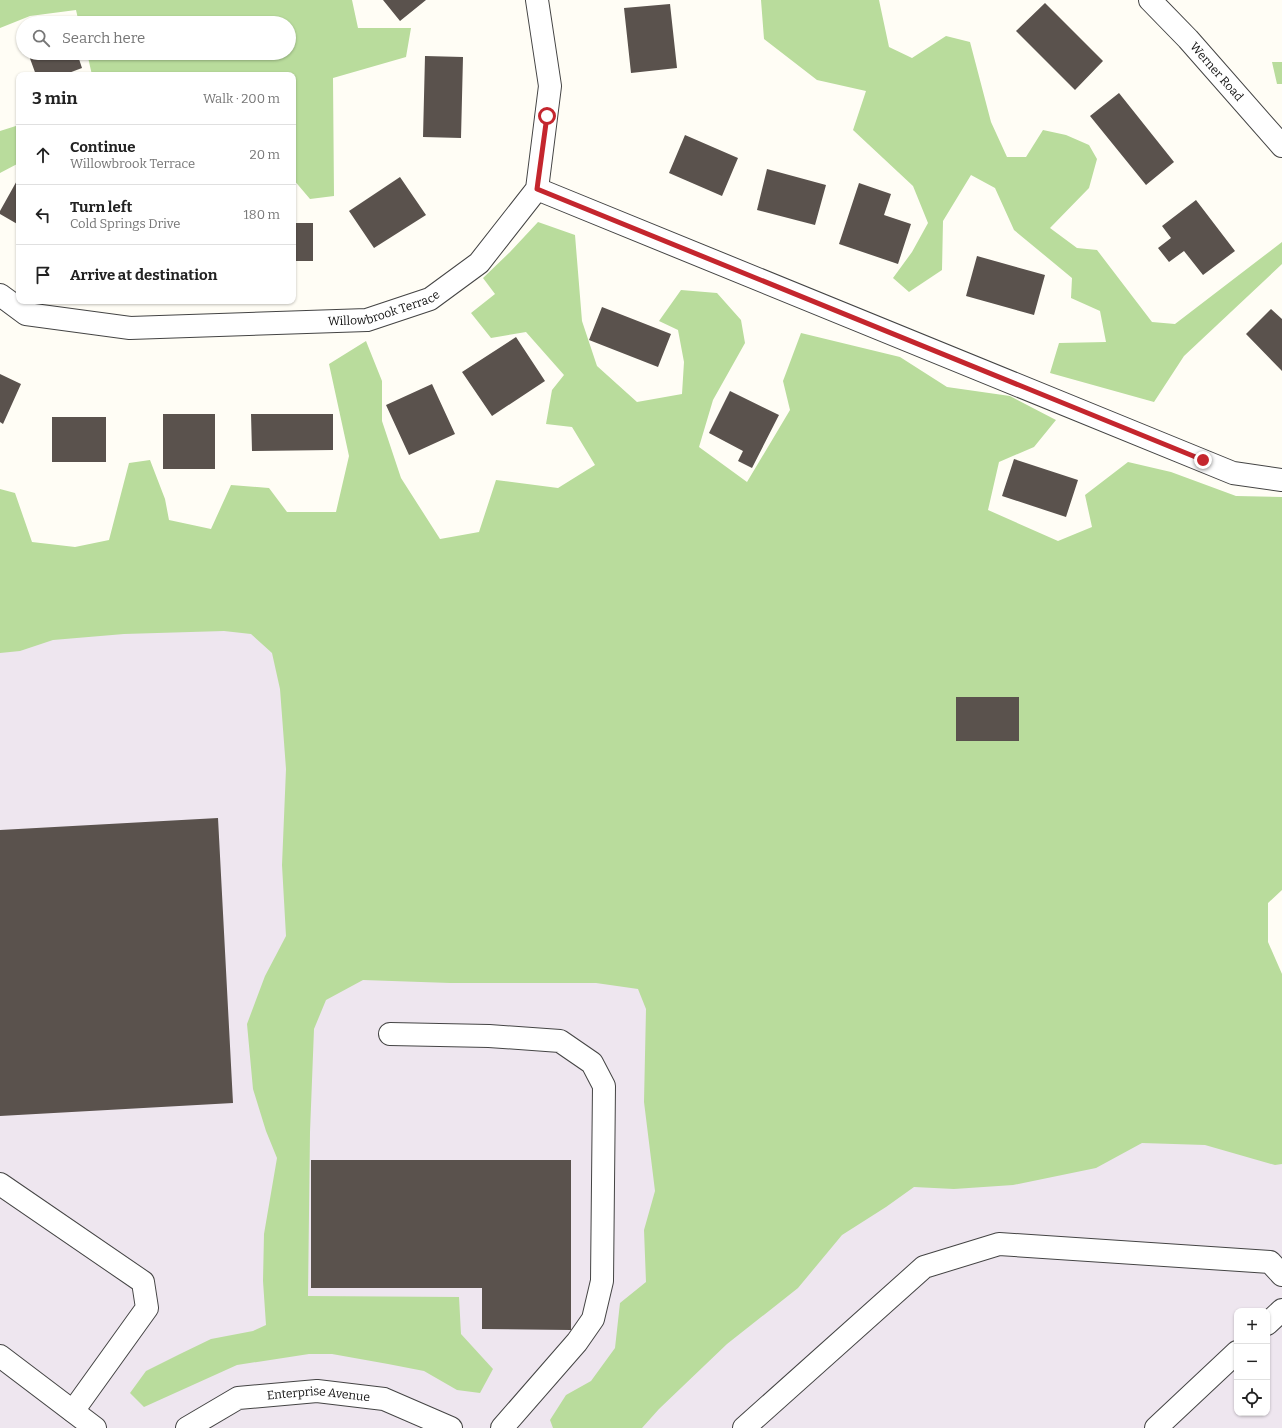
<!DOCTYPE html>
<html lang="en">
<head>
<meta charset="utf-8">
<style>
	:root { --surface:#fff; --page:#f2f2f2; --text:#222; --muted:#767676; --line:#e0e0e0 }
	body { margin:0; font-family:Bitter,serif; background:var(--page); color:var(--text) }
	.controls { position:absolute; right:12px; bottom:12px; display:grid; overflow:hidden; border-radius:8px; box-shadow:0 1px 3px #0004 }
	.controls button { width:36px; height:36px; display:grid; place-items:center; padding:0; border:0; border-bottom:1px solid var(--line); background:var(--surface); color:var(--text); font:20px sans-serif }
	.stop { position:absolute; width:12px; height:12px; margin:-9px; border:3px solid #c4262e; border-radius:50%; background:#fff }
	.stop.end { background:#c4262e; border-color:#fff; box-shadow:0 1px 4px #0008 }
	.list { margin:0; padding:0; list-style:none }
	h2 { display:flex; justify-content:space-between; align-items:center; height:52px; margin:0; padding:0 16px; font-size:17px }
	h2 small { font-size:13px; font-weight:400; color:var(--muted) }
	.list li { display:grid; grid-template-columns:26px 1fr auto; gap:12px; align-items:center; box-sizing:border-box; height:60px; padding:0 16px; border-top:1px solid var(--line) }
	.list b { display:block; font-size:15px; white-space:nowrap }
	.list p { margin:0; font-size:13px; white-space:nowrap; color:var(--muted) }
	.list em { font-size:13px; font-style:normal; color:var(--muted) }
	.icon { flex:none; width:22px; height:22px; fill:none; stroke:currentColor; stroke-width:2; stroke-linecap:round; stroke-linejoin:round }
	.map { position:relative; flex:none; width:1282px; height:1428px; overflow:hidden }
	.search { position:absolute; background:var(--surface); box-shadow:0 1px 3px #0004; left:16px; top:16px; width:280px; height:44px; display:flex; align-items:center; gap:10px; box-sizing:border-box; padding:0 14px; border-radius:22px; color:var(--muted); font-size:15px }
	.panel { position:absolute; background:var(--surface); box-shadow:0 1px 3px #0004; left:16px; top:72px; width:280px; height:232px; border-radius:8px }
	.map>svg:first-child { display:block }
	.industrial { fill:#eee6ef; fill-rule:evenodd }
	.forest { fill:#b9dc9c }
	.building { fill:#5a524d }
	.lines { fill:none; stroke-linecap:round; stroke-linejoin:round }
	.minor-casing { stroke:#444; stroke-width:24 }
	.minor { stroke:#fff; stroke-width:22 }
	.route { stroke:#c4262e; stroke-width:5 }
	.labels { text-anchor:middle; dominant-baseline:central; stroke-width:4; stroke-linejoin:round; paint-order:stroke }
	.street-label { font-size:12px; fill:#111; stroke:#fff }
</style>
</head>
<body>
<div class="map">
<svg width="1282" height="1428" viewBox="0 0 1282 1428">
	<rect width="100%" height="100%" fill="#fffdf5"/>
	<!-- industrial -->
	<path class="industrial" d="M 288,590 L 1282,1081 L 1282,1428 L 0,1428 L 0,600 ZM 1237,1311 L 1267,1311 L 1267,1413 L 1237,1413 Z"/>
	<!-- forest -->
	<path class="forest" d="M 0,0 L 352,0 L 358,28 L 411,28 L 406,57 L 333,78 L 334,196 L 310,199 L 293,179 L 293,75 L 92,75 L 87,53 L 289,53 L 289,23 L 79,23 L 76,10 L 30,16 L 0,28 Z
		M 761,0 L 879,0 L 889,47 L 912,58 L 946,36 L 970,42 L 991,122 L 1007,157 L 1026,157 L 1043,130 L 1066,135 L 1089,145 L 1097,159 L 1089,188 L 1050,228 L 1077,248 L 1097,250 L 1152,322 L 1175,324 L 1282,242 L 1282,264 L 1184,356 L 1154,402 L 1050,373 L 1059,343 L 1106,342 L 1100,311 L 1071,298 L 1072,278 L 1014,230 L 995,188 L 971,175 L 943,221 L 942,270 L 909,292 L 893,278 L 912,252 L 928,223 L 913,186 L 853,130 L 866,91 L 817,80 L 764,39 Z
		M 1272,62 L 1282,62 L 1282,84 L 1277,84 Z
		M 19,125 L 19,163 L 0,173 L 0,131 Z
		M 538,222 L 575,235 L 582,321 L 597,366 L 637,402 L 682,394 L 684,362 L 678,330 L 659,321 L 681,290 L 717,293 L 741,320 L 745,343 L 713,400 L 699,447 L 747,482 L 790,410 L 783,381 L 801,333 L 900,357 L 947,387 L 1010,396 L 1056,420 L 1034,447 L 999,462 L 988,510 L 1058,541 L 1092,527 L 1085,495 L 1128,462 L 1171,472 L 1236,496 L 1282,497 L 1282,890 L 1268,903 L 1268,942 L 1282,974 L 1282,1164 L 1275,1165 L 1205,1145 L 1142,1143 L 1096,1168 L 1013,1185 L 954,1189 L 914,1187 L 886,1207 L 842,1235 L 798,1288 L 727,1344 L 659,1409 L 642,1428 L 553,1428 L 550,1420 L 566,1395 L 591,1381 L 615,1348 L 620,1303 L 646,1282 L 644,1230 L 655,1191 L 644,1102 L 646,1009 L 638,989 L 596,983 L 450,983 L 363,980 L 326,1000 L 314,1029 L 310,1132 L 308,1296 L 459,1297 L 461,1334 L 493,1369 L 480,1393 L 457,1390 L 424,1371 L 388,1364 L 332,1354 L 309,1354 L 237,1365 L 144,1407 L 130,1393 L 146,1371 L 180,1354 L 211,1339 L 253,1331 L 266,1325 L 263,1281 L 264,1234 L 277,1158 L 266,1131 L 253,1089 L 247,1024 L 265,976 L 286,936 L 282,865 L 286,769 L 280,689 L 272,653 L 251,634 L 224,631 L 124,634 L 53,640 L 20,651 L 0,653 L 0,489 L 15,493 L 32,542 L 75,547 L 109,540 L 129,463 L 150,460 L 165,499 L 169,520 L 211,529 L 231,485 L 269,488 L 287,512 L 336,512 L 349,456 L 329,364 L 366,341 L 382,381 L 382,421 L 401,478 L 440,539 L 479,532 L 496,480 L 558,488 L 595,465 L 572,427 L 546,424 L 552,390 L 564,375 L 526,332 L 491,338 L 471,313 L 495,294 L 483,278 L 510,252 Z"/>
	<!-- building -->
	<path class="building" d="M 383,0 L 426,0 L 400,21 Z
		M 1045,3 L 1103,61 L 1075,90 L 1016,31 Z
		M 670,4 L 677,68 L 631,73 L 624,8 Z
		M 28,53 L 77,53 L 82,68 L 66,74 L 66,75 L 36,75 Z
		M 425,56 L 463,57 L 461,138 L 423,137 Z
		M 1119,93 L 1174,162 L 1146,185 L 1090,116 Z
		M 685,135 L 738,158 L 722,196 L 669,173 Z
		M 767,169 L 826,185 L 815,225 L 757,210 Z
		M 19,177 L 19,225 L 0,214 L 0,211 Z
		M 400,177 L 426,215 L 374,248 L 349,211 Z
		M 859,183 L 891,194 L 884,215 L 911,224 L 898,264 L 839,244 Z
		M 1196,200 L 1235,251 L 1203,275 L 1184,251 L 1169,262 L 1158,248 L 1171,238 L 1162,226 Z
		M 293,223 L 313,223 L 313,261 L 293,261 Z
		M 977,256 L 1045,275 L 1034,315 L 966,296 Z
		M 602,307 L 671,334 L 658,367 L 589,340 Z
		M 1271,309 L 1282,319 L 1282,371 L 1246,334 Z
		M 516,337 L 545,381 L 492,416 L 462,372 Z
		M 0,374 L 21,384 L 3,424 L 0,422 Z
		M 432,384 L 455,434 L 409,455 L 386,405 Z
		M 730,391 L 779,415 L 752,468 L 738,461 L 743,451 L 709,433 Z
		M 163,414 L 215,414 L 215,469 L 163,469 Z
		M 251,414 L 333,414 L 333,450 L 252,451 Z
		M 52,417 L 106,417 L 106,462 L 52,462 Z
		M 1014,459 L 1078,480 L 1066,517 L 1002,496 Z
		M 956,697 L 1019,697 L 1019,741 L 956,741 Z
		M 218,818 L 233,1103 L 0,1116 L 0,830 Z
		M 311,1160 L 571,1160 L 571,1330 L 482,1329 L 482,1288 L 311,1288 Z"/>
	<g class="lines">
		<!-- minor casing -->
		<g class="minor-casing">
			<g id="minor">
				<path id="s1" d="M 1150,0 L 1188,39 L 1282,146"/>
				<path d="M 537,189 L 1233,473 L 1282,480"/>
				<path id="s2" d="M 0,295 L 26,314 L 130,328 L 367,320 L 430,299 L 479,263 L 537,189 L 550,86 L 537,0"/>
				<path d="M 390,1034 L 489,1036 L 560,1041 L 592,1063 L 604,1086 L 602,1281 L 593,1319 L 577,1342 L 502,1428"/>
				<path d="M 0,1184 L 143,1282 L 147,1308 L 73,1411"/>
				<path d="M 1267,1324 L 1282,1310"/>
				<path d="M 0,1356 L 95,1428"/>
				<path id="s3" d="M 187,1428 L 238,1398 L 317,1391 L 384,1399 L 451,1428"/>
				<path d="M 744,1428 L 924,1267 L 999,1244 L 1270,1262 L 1282,1275"/>
				<path d="M 1156,1428 L 1237,1352"/>
			</g>
		</g>
		<!-- minor -->
		<use href="#minor" class="minor"/>
	</g>
	<g class="lines">
		<!-- route -->
		<path class="route" d="M 547,116 L 537,189 L 1203,460"/>
	</g>
	<g class="labels">
		<!-- street labels -->
		<g class="street-label">
			<text stroke="none"><textPath href="#s1" startOffset="98">Werner Road</textPath></text>
			<text stroke="none"><textPath href="#s2" startOffset="393">Willowbrook Terrace</textPath></text>
			<text stroke="none"><textPath href="#s3" startOffset="140">Enterprise Avenue</textPath></text>
		</g>
	</g>
</svg>
<div class="controls">
<button>+</button>
<button>−</button>
<button><svg class="icon" aria-label="locate" viewBox="0 0 24 24"><circle cx="12" cy="12" r="6"/><path d="M12 2v4M12 18v4M2 12h4M18 12h4"/></svg></button>
</div>
<div class="stop" style="left:547px;top:116px"></div>
<div class="stop end" style="left:1203px;top:460px"></div>
<div class="search"><svg class="icon" aria-label="search" viewBox="0 0 24 24"><circle cx="10" cy="10" r="6"/><path d="M15 15l6 6"/></svg>Search here</div>
<section class="panel">
<h2>3 min<small>Walk · 200 m</small></h2>
<ul class="list">
<li><svg class="icon" aria-label="ahead" viewBox="0 0 24 24"><path d="M12 20V5M6 11l6-6 6 6"/></svg><div><b>Continue</b><p>Willowbrook Terrace</p></div><em>20 m</em></li>
<li><svg class="icon" aria-label="left" viewBox="0 0 24 24"><path d="M17 20v-9H6M10 6l-5 5 5 5"/></svg><div><b>Turn left</b><p>Cold Springs Drive</p></div><em>180 m</em></li>
<li><svg class="icon" aria-label="arrive" viewBox="0 0 24 24"><path d="M6 21V4h12l-3 4 3 4H6"/></svg><div><b>Arrive at destination</b></div></li>
</ul>
</section>
</div>
</body>
</html>
